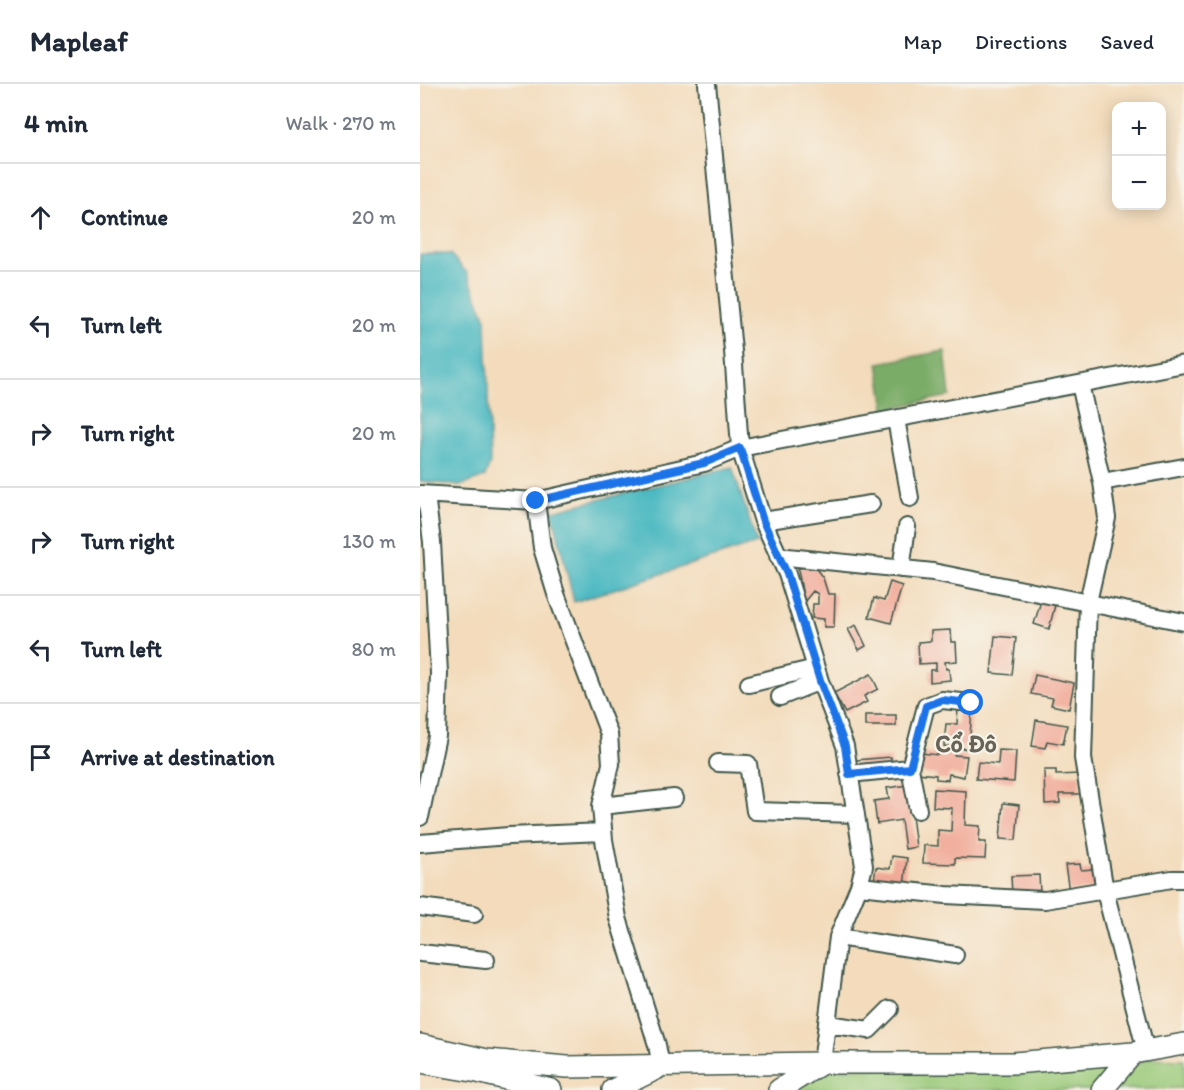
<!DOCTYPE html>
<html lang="en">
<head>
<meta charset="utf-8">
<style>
	:root { --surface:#fff; --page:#f2f2f3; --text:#1f2937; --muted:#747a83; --line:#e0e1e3 }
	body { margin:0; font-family:Itim,sans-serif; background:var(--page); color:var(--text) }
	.controls { position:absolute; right:18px; top:18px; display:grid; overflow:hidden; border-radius:12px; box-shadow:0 3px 15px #0003 }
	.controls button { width:54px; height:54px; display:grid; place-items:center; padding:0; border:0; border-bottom:2px solid var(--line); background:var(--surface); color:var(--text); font:30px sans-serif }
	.stop { position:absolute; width:18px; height:18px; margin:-14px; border:4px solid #1a73e8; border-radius:50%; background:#fff }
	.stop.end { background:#1a73e8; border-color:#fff; box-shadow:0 2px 6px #0008 }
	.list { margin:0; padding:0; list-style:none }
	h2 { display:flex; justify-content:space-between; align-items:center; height:78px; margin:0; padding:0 24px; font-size:26px }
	h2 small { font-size:20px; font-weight:400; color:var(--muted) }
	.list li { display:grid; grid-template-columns:39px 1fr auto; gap:18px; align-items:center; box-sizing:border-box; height:108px; padding:0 24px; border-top:2px solid var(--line) }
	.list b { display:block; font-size:22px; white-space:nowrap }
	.list em { font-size:20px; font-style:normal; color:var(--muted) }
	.icon { flex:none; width:33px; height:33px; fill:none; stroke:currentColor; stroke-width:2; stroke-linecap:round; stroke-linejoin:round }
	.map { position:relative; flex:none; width:764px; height:1006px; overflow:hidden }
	header { display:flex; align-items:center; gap:36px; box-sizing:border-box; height:84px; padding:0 30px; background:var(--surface); border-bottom:2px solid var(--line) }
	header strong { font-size:28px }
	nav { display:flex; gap:33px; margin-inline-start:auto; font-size:21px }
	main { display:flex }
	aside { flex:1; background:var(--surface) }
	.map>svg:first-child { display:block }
	.green { fill:#98c877; stroke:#5c8256; stroke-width:1.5 }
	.forest { fill:#7aac68; stroke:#4c744e; stroke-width:1.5 }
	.water { fill:#49b8c1; stroke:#347a7a; stroke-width:1.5 }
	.building { fill:#f1a997 }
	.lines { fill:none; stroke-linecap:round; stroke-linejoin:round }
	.minor-casing { stroke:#3f5548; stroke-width:20 }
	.major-casing { stroke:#3f5548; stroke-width:24 }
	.minor { stroke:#fff; stroke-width:16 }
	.major { stroke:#fff; stroke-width:21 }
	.route { stroke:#1a73e8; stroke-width:8 }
	.labels { text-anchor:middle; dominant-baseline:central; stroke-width:4.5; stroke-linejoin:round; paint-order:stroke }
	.quarter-label { font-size:24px; font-weight:bold; fill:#686357; stroke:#f7f3e8 }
</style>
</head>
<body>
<header>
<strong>Mapleaf</strong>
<nav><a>Map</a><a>Directions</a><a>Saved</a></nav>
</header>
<main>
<aside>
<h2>4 min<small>Walk · 270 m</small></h2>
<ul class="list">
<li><svg class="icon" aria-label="ahead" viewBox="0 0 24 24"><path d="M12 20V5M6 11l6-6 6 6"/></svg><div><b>Continue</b></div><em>20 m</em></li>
<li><svg class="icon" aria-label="left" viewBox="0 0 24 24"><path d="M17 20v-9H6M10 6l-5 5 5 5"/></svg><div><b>Turn left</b></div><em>20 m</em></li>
<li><svg class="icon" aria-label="right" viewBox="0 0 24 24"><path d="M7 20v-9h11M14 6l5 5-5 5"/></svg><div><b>Turn right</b></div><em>20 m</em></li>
<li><svg class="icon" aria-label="right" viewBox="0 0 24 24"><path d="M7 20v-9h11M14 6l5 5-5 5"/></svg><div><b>Turn right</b></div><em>130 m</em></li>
<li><svg class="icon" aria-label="left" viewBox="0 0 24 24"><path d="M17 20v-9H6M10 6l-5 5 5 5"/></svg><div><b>Turn left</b></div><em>80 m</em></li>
<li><svg class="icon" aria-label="arrive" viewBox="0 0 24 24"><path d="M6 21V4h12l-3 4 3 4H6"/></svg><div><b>Arrive at destination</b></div></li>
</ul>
</aside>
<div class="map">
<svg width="764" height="1006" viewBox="0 0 764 1006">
	<rect width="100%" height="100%" fill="#f7f3e8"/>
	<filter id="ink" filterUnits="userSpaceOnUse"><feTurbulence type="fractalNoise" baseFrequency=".0167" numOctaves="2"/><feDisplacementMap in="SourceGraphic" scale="12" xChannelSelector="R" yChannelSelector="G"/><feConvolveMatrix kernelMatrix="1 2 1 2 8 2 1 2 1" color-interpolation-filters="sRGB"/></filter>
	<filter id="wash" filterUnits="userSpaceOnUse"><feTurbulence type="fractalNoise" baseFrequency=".008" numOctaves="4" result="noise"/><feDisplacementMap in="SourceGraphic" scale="24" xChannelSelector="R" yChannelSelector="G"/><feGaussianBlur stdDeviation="1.35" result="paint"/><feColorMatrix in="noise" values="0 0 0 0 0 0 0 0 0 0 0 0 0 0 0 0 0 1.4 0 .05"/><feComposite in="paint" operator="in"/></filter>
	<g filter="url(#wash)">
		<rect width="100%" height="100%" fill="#f3dbbb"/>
		<!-- green -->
		<path class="green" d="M 730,974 L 764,975 L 764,1004 L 688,1006 L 717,980 Z
			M 686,976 L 690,983 L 676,1006 L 367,1006 L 405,985 Z"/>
		<!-- forest -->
		<path class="forest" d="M 525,267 L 530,312 L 465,325 L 458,279 Z"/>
		<!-- water -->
		<path class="water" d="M 0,170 L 30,170 L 47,189 L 66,235 L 70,379 L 65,393 L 40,402 L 0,397 Z
			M 312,383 L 337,459 L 154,518 L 132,427 Z"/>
		<g id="blocks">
			<!-- building -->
			<path class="building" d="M 385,482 L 397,486 L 403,494 L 408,510 L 415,510 L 414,543 L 404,543 L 404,535 L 392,534 L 393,520 L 398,520 L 398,510 L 393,507 L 384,518 L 378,485 Z
				M 470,498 L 482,502 L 471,539 L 449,533 L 454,514 L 464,517 Z
				M 621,517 L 635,521 L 629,545 L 614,540 Z
				M 436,541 L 446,562 L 439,566 L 428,545 Z
				M 530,546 L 531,558 L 536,558 L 537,577 L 525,578 L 526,585 L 529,585 L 530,596 L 510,598 L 510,586 L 516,586 L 516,579 L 499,580 L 498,558 L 511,557 L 511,547 Z
				M 575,552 L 596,554 L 592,591 L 571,589 Z
				M 451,590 L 458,605 L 444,612 L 447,618 L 425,629 L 414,609 Z
				M 615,591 L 654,599 L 649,625 L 631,621 L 633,614 L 611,610 Z
				M 538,624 L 552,626 L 549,665 L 524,662 L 526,640 L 537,640 Z
				M 445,631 L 476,631 L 476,642 L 445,642 Z
				M 616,636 L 647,641 L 643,660 L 627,657 L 625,664 L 612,662 Z
				M 519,665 L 535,668 L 534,671 L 547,672 L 544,693 L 529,690 L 528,696 L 516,695 L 516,691 L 498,689 L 501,669 L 518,671 Z
				M 579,666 L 596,667 L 594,698 L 556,695 L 558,678 L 578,680 Z
				M 471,673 L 472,683 L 437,686 L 436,676 Z
				M 624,686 L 636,686 L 636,691 L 660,690 L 660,710 L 639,710 L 640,719 L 625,720 Z
				M 488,701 L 496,763 L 485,765 L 481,736 L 457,740 L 454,717 L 469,715 L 467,704 Z
				M 514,705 L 546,707 L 545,741 L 560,742 L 559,758 L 566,758 L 565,775 L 535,774 L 535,780 L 503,779 L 504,761 L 518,762 L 518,746 L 531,747 L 532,724 L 513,723 Z
				M 583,719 L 599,721 L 596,756 L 580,755 Z
				M 472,772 L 487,774 L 484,804 L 454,797 L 456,783 L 470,785 Z
				M 660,780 L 661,786 L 673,785 L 676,805 L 649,808 L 645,781 Z
				M 619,791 L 620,808 L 592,810 L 591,792 Z"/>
		</g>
	</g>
	<g filter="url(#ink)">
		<use href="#blocks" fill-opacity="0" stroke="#3f5548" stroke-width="1.5"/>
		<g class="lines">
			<!-- minor casing -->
			<g class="minor-casing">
				<path id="minor" d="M 287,0 L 313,267 L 320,364 L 343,437 L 367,490 L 400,597 L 425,662 L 444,782 L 439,802 L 418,853 L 402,979
					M 660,300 L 682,398 L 687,434 L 668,518 L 663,674 L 685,807 L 726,967
					M 476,335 L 490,414
					M 682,398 L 764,383
					M 0,410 L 116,417 L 284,379 L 320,364 L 764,280
					M 116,417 L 122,464 L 136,510 L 189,650 L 191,680 L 181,722 L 184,756 L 198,834 L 237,961 L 241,982
					M 343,437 L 451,420
					M 358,472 L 513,488 L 764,538
					M 481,485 L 487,443
					M 329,600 L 396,584
					M 360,613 L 400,597
					M 298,679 L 328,680 L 335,727 L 436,730
					M 429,690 L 490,684
					M 181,722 L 254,714
					M 498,726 L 490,684 L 506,622 L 522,616 L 551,619
					M 0,733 L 17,652 L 19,589 L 12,458 L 6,411
					M 0,759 L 89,752 L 183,748
					M 439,802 L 526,811 L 625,816 L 752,795 L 764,795
					M 0,823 L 54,830
					M 418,853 L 535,871
					M 0,869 L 66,876
					M 408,940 L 449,946 L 470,925"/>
			</g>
			<!-- major casing -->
			<g class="major-casing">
				<path id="major" d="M 0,961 L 67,976 L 147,983 L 402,979 L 594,979 L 713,969 L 764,960
					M 0,978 L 58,988 L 131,1006
					M 193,1006 L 236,985
					M 359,1006 L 402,979
					M 682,1006 L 713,969"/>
			</g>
			<!-- minor -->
			<use href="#minor" class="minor"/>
			<!-- major -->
			<use href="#major" class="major"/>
		</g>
	</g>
	<g class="lines" filter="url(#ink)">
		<!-- route -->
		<path class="route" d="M 116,417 L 284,379 L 320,364 L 343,437 L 367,490 L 400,597 L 425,662 L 429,690 L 490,684 L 506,622 L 522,616 L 551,619"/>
	</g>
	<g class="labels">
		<!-- quarter labels -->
		<g class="quarter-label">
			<text x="546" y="659">Cổ Đô</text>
		</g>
	</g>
</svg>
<div class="controls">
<button>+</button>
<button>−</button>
</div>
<div class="stop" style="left:551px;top:619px"></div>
<div class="stop end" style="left:116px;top:417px"></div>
</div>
</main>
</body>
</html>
